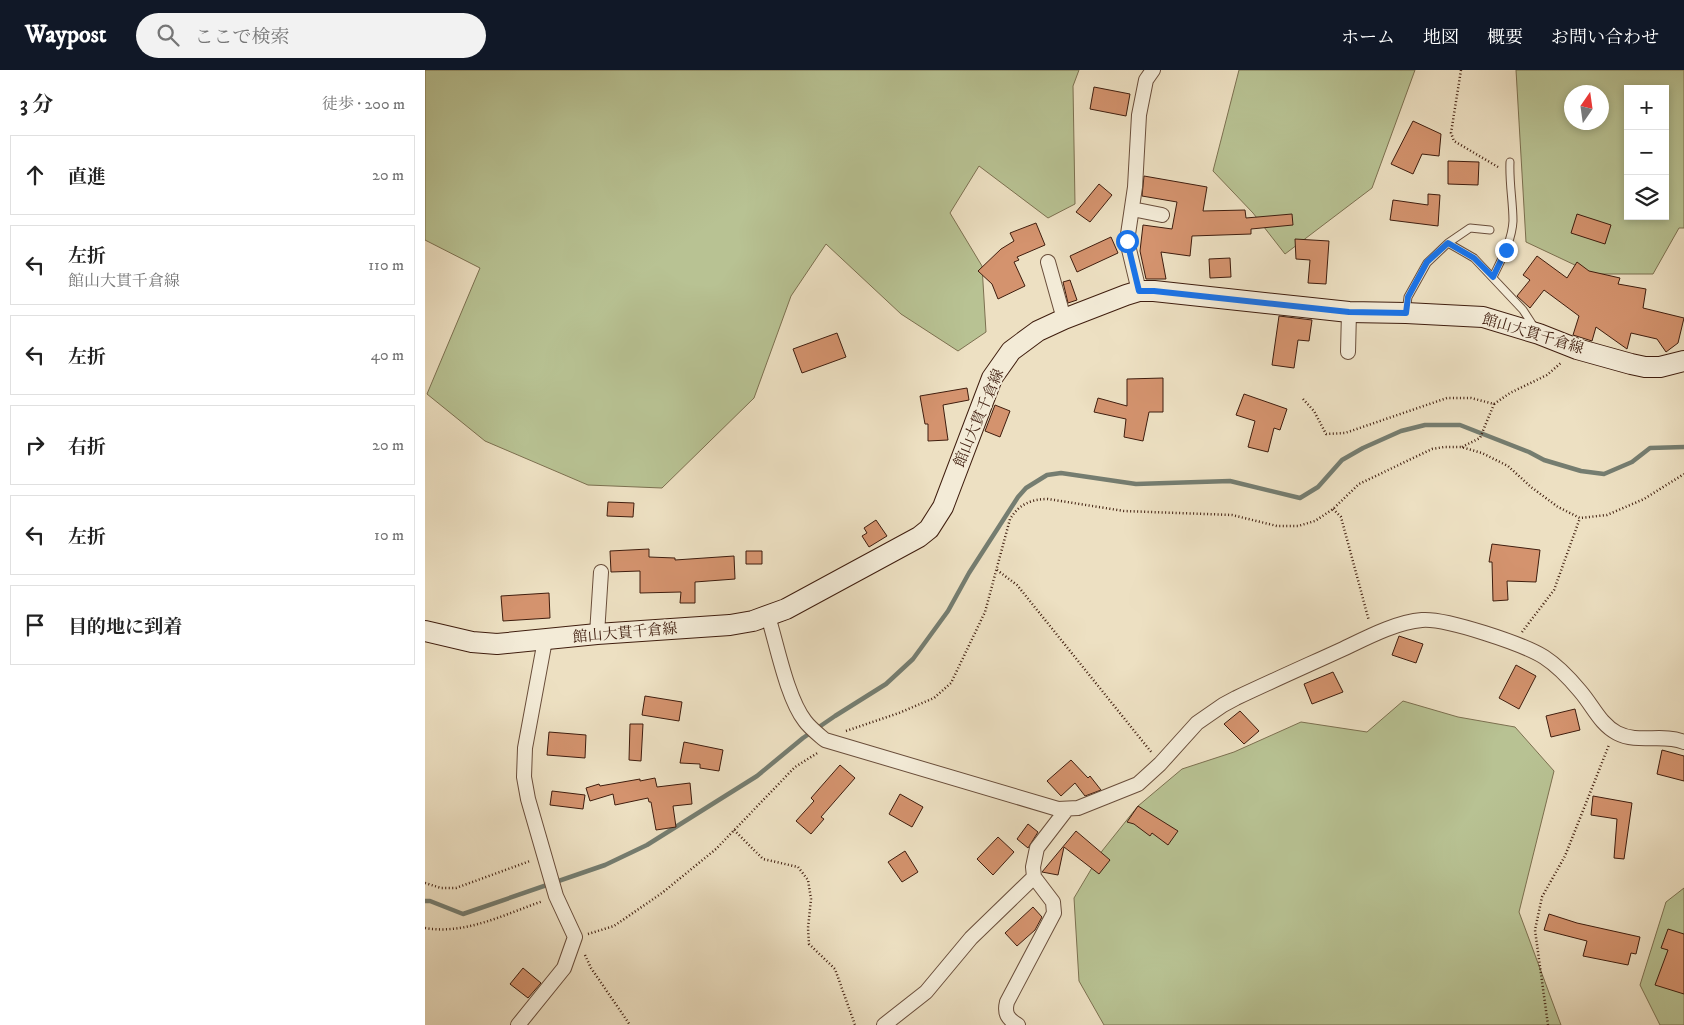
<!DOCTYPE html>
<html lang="ja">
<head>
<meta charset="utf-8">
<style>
	:root { --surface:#fff; --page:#f2f2f2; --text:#222; --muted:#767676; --line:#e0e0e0; --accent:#111827 }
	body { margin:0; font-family:"IM FELL DW Pica","Noto Serif JP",serif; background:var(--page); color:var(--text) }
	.controls { position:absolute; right:15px; top:15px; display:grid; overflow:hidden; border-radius:0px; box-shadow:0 2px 8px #0003 }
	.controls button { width:45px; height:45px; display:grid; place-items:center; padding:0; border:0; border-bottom:1px solid var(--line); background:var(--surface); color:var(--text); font:25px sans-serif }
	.compass { position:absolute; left:1139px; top:15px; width:45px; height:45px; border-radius:50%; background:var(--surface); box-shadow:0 2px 8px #0003; rotate:13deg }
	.stop { position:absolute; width:15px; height:15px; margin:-11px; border:4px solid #1a73e8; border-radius:50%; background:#fff }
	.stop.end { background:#1a73e8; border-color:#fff; box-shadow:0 1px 5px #0008 }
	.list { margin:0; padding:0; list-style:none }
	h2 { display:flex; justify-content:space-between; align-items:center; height:65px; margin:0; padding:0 20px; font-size:21px }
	h2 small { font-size:16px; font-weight:400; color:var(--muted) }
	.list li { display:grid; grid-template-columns:32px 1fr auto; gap:15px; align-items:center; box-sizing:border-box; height:80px; margin:0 10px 10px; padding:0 10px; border:1px solid var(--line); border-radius:0px }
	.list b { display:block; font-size:19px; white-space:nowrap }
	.list p { margin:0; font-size:16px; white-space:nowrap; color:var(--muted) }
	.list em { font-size:16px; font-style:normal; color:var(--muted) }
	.icon { flex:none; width:28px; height:28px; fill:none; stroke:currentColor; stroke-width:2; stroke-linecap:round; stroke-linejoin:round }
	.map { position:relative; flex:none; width:1259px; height:955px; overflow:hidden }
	header { display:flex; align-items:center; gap:30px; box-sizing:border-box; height:70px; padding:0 25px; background:var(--accent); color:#fff }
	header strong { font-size:24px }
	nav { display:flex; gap:28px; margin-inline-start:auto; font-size:18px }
	.search { width:350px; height:45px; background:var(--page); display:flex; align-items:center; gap:12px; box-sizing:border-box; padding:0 18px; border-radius:28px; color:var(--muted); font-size:19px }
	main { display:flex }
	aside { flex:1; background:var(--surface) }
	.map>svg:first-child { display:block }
	.green { fill:#b8c293; stroke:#7c7050; fill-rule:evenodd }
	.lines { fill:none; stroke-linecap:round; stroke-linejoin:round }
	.stream { stroke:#757d70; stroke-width:4.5 }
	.building { fill:#d4936e; stroke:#3f1d0e }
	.lane-casing { stroke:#6a4e3b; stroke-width:9 }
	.street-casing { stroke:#6a4e3b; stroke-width:16 }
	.secondary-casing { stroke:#3f1d0e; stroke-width:22 }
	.path { stroke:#3f1d0e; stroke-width:2.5; stroke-dasharray:1 2.5; stroke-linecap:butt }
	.lane { stroke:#f3ebd7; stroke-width:7 }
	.street { stroke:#f3ebd7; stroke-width:14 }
	.secondary { stroke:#f3ebd7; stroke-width:20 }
	.route { stroke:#1a73e8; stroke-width:6 }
	.labels { text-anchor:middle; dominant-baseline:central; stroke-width:4; stroke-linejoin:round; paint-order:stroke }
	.street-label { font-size:15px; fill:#3f1d0e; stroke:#f3ebd7 }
</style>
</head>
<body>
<header>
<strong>Waypost</strong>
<div class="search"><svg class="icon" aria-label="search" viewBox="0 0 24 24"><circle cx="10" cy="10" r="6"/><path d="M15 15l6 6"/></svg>ここで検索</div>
<nav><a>ホーム</a><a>地図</a><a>概要</a><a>お問い合わせ</a></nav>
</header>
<main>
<aside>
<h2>3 分<small>徒歩 · 200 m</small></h2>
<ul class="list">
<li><svg class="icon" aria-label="ahead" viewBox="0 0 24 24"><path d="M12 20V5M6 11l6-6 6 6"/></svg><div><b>直進</b></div><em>20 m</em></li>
<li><svg class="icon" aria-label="left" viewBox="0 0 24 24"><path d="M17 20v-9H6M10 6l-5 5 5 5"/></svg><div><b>左折</b><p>館山大貫千倉線</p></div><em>110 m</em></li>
<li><svg class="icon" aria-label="left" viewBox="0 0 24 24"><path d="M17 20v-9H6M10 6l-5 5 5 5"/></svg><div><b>左折</b></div><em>40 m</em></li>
<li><svg class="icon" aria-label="right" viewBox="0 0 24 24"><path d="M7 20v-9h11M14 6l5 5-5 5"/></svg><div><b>右折</b></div><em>20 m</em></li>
<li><svg class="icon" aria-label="left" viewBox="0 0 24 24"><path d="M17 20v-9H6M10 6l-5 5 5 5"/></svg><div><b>左折</b></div><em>10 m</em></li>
<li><svg class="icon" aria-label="arrive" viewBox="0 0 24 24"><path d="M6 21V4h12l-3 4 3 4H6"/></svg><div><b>目的地に到着</b></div></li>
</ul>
</aside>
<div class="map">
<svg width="1259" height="955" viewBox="0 0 1259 955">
	<rect width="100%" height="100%" fill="#ede0c2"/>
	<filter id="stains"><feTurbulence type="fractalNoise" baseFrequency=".004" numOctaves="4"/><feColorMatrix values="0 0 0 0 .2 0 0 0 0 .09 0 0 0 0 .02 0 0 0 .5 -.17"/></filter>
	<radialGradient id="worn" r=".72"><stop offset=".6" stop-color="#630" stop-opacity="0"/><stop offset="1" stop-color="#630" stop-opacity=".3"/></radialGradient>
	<!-- green -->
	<path class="green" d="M 0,0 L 654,0 L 648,16 L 650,134 L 623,148 L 554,96 L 525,143 L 557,196 L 561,262 L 533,281 L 476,244 L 401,174 L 366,226 L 329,328 L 237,418 L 163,415 L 60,371 L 2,324 L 55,198 L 0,170 Z
		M 814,0 L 990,0 L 947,118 L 860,184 L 828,143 L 788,101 Z
		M 1091,0 L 1259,0 L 1259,158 L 1254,158 L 1228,204 L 1169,204 L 1101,172 ZM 1203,19 L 1240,19 L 1240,146 L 1203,146 ZM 1146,22 L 1176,22 L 1176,52 L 1146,52 Z
		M 978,631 L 1033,647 L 1090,657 L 1129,701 L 1094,842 L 1136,955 L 679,955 L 654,911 L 649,828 L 677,781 L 713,736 L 757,699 L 809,682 L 876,652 L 942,662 Z
		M 1259,818 L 1259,955 L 1235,955 L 1215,915 L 1241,832 Z"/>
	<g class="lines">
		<!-- stream -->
		<path class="stream" d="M 0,831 L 5,831 L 38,844 L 180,795 L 222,775 L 332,706 L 378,668 L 410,646 L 461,614 L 488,589 L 523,541 L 544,503 L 593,427 L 601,418 L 622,405 L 636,403 L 711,414 L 805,411 L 875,428 L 893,417 L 917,390 L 938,378 L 976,361 L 1000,355 L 1035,355 L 1104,382 L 1119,390 L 1156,401 L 1179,404 L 1207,392 L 1225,378 L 1259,377"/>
	</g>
	<!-- building -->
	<path class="building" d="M 669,17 L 705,24 L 701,46 L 665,39 Z
		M 988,51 L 1016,64 L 1014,86 L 997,84 L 988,104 L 966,94 Z
		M 1023,91 L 1054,92 L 1053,115 L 1023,114 Z
		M 719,106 L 782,117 L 778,141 L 820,140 L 821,148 L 867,144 L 868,155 L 826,159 L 826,164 L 767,166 L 765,186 L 736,182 L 741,209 L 721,209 L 715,181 L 718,155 L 747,159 L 752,132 L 717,126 Z
		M 674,114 L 687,125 L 665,152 L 651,142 Z
		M 1003,124 L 1015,125 L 1013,156 L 965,150 L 968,130 L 1003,135 Z
		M 1152,144 L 1186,155 L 1180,174 L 1146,163 Z
		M 611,153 L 620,175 L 592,187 L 594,190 L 589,192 L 600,216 L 573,229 L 567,214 L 553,201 L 576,179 L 589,171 L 585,163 Z
		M 686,167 L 693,183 L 652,202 L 645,186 Z
		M 870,169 L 904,171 L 901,214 L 883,213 L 885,190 L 871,189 Z
		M 1112,186 L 1142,208 L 1152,192 L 1164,201 L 1195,208 L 1193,214 L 1221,219 L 1218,238 L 1259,248 L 1253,273 L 1241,282 L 1232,269 L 1206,263 L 1202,279 L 1171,257 L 1167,271 L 1148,265 L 1154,246 L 1119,220 L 1105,238 L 1092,226 L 1105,210 L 1098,205 Z
		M 805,188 L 806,207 L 785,208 L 784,189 Z
		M 645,210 L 652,230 L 643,233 L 638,212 Z
		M 854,246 L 887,250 L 884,271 L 873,270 L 869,298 L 847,295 Z
		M 412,263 L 421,287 L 377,303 L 368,279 Z
		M 738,308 L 738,342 L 724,342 L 718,371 L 699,367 L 701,349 L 669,342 L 673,328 L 702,336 L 702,309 Z
		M 542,318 L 544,330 L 518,335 L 523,370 L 503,371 L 503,354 L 500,354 L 495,326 Z
		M 819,324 L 862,339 L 855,360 L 849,358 L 843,382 L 823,377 L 830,351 L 811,345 Z
		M 570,335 L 585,341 L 575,367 L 560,361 Z
		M 183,432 L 209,433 L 208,447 L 182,446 Z
		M 451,450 L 462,466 L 444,477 L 437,466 L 442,463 L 439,458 Z
		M 1067,474 L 1115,480 L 1111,512 L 1082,511 L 1083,530 L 1068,531 L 1067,492 L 1064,492 Z
		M 224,479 L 224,487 L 250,488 L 250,490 L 309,486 L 310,509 L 270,512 L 270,533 L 255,533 L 256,522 L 215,523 L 215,501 L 186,502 L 185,481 Z
		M 321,481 L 337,481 L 337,494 L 321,494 Z
		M 124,523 L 125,548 L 78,551 L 76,526 Z
		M 974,566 L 998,574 L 991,593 L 967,585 Z
		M 1091,595 L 1111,606 L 1094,639 L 1074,628 Z
		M 908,602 L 918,622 L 887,634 L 879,614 Z
		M 220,626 L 257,632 L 254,651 L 217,645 Z
		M 1150,639 L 1155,660 L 1126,667 L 1121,646 Z
		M 815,641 L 834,661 L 819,674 L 799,654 Z
		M 205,654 L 218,654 L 216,691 L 204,690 Z
		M 124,662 L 161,665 L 160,688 L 122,685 Z
		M 259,672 L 298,680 L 294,701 L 275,698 L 275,694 L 255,693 Z
		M 1237,680 L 1259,686 L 1259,711 L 1232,704 Z
		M 646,690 L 663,708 L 665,706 L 676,720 L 660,726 L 650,713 L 636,726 L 622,711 Z
		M 415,695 L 430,708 L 396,747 L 399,749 L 386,764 L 371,751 L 389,731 L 386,728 Z
		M 230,708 L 232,717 L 265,713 L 267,734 L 248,736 L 251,757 L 231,760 L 226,732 L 224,732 L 223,728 L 190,735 L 188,724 L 165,731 L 161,718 L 174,714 L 175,716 L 215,709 L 215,711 Z
		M 127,721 L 160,725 L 158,739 L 125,735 Z
		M 475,724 L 498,737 L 487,757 L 464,744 Z
		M 1168,726 L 1207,733 L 1199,789 L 1189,788 L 1192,749 L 1166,745 Z
		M 713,736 L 753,761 L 743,775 L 727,763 L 725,766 L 709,754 L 702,752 Z
		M 603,754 L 613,762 L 603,778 L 592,769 Z
		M 651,761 L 685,790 L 674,804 L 639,777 L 633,805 L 617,802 Z
		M 573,767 L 589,782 L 568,805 L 552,789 Z
		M 480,781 L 493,802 L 477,812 L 463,792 Z
		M 608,837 L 617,847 L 610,860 L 592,876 L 580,863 Z
		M 1124,844 L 1152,853 L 1215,867 L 1211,884 L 1206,883 L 1203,895 L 1158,886 L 1162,871 L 1119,860 Z
		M 1243,859 L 1259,864 L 1259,924 L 1230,915 L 1243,880 L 1236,878 Z
		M 98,898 L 116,913 L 103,928 L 85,914 Z"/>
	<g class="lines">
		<!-- lane casing -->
		<g class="lane-casing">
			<path id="lane" d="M 1023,173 L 1049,188 L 1098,240 L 1109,257
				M 1068,207 C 1076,190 1087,171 1088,151 C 1088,132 1084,112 1085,92
				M 981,242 L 983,227 L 1002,193 L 1023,173 L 1045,158 L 1065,160"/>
		</g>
		<!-- street casing -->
		<g class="street-casing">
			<path id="street" d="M 707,139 L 737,145
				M 623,192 L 639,249
				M 714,221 L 702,171 L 710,117 L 714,45 L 721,10 L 728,0
				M 923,282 L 924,242
				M 343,546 C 352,575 362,628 380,651 C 385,658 393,664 400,670 L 633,739 L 653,738 L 713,714 L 735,694 L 772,653 L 798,635 L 811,628 C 847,611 883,595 918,579 C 941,568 971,552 997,550 C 1021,548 1098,574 1119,587 C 1133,596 1145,609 1155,621 C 1168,636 1175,654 1192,663 C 1213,674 1238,663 1259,672
				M 172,564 L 176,502
				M 93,955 L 139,898 L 150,867 L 131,826 L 103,729 L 99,707 L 100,678 L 120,570
				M 459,955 L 501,922 L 546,868 L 609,807
				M 593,955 C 583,949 579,944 582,932 L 629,843 L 628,832 L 609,807 L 608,797 L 612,778 L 642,739"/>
		</g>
		<!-- secondary casing -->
		<g class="secondary-casing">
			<path id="secondary" d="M 0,561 L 47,572 L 72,574 L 172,564 L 305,555 L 328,551 L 361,539 L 494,467 L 504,459 L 518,437 L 567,308 L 586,281 L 613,261 L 639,249 L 701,225 L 714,221 L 729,221 L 924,242 L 981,243 L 1058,247 L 1114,264 L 1152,279 L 1206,294 L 1220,297 L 1235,297 L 1259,291"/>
		</g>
		<!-- path -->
		<path class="path" d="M 1036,0 L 1026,63 L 1029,71 L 1073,97
			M 878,329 L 889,341 L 901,364 L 920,363 L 1022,328 L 1046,328 L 1069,334 L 1085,323 L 1122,305 L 1137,292
			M 1037,377 L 1055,368 L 1069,334
			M 908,439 L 916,447 L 944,551
			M 572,500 L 592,515 L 727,683
			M 1097,562 L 1129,520 L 1155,448
			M 421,661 L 474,643 L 509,628 L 526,613 L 560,542 L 585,449 C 594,434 607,429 623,429 L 699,441 L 807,445 L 852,456 L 873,456 L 890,451 L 908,439 L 934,414 L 1007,379 L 1019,377 L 1036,377 L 1057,383 L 1083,396 L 1106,417 L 1133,437 L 1155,448 L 1182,445 L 1219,429 L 1259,404
			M 309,760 L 338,789 L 373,797 L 383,810 L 386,829 L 383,858 L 384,874 L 410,899 L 430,955
			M 0,813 L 16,818 L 31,818 L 105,791
			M 0,858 C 41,865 80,844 118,831
			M 163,864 L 189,856 L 237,823 L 291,779 L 370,697 L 394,682
			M 160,885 L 166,898 L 205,955
			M 1123,955 L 1110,860 L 1117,827 L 1140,786 L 1184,675"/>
		<!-- lane -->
		<use href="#lane" class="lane"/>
		<!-- street -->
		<use href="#street" class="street"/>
		<!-- secondary -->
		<use href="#secondary" class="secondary"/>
	</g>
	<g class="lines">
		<!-- route -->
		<path class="route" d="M 702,171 L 714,221 L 729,221 L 924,242 L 981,243 L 983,227 L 1002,192 L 1023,173 L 1049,188 L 1068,207 L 1081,180"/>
	</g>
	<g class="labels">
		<!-- street labels -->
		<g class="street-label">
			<text transform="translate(1108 264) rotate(17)">館山大貫千倉線</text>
			<text transform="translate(554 348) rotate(-67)">館山大貫千倉線</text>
			<text transform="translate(200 563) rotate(-5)">館山大貫千倉線</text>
		</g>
	</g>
	<rect width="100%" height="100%" filter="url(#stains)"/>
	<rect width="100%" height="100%" fill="url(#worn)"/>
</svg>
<div class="controls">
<button>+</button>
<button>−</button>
<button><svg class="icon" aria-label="layers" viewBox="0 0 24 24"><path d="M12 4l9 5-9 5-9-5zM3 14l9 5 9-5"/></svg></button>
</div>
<svg class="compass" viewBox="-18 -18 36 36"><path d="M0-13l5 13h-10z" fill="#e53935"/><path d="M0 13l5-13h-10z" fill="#767676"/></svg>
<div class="stop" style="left:702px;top:171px"></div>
<div class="stop end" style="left:1081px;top:180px"></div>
</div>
</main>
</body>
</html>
